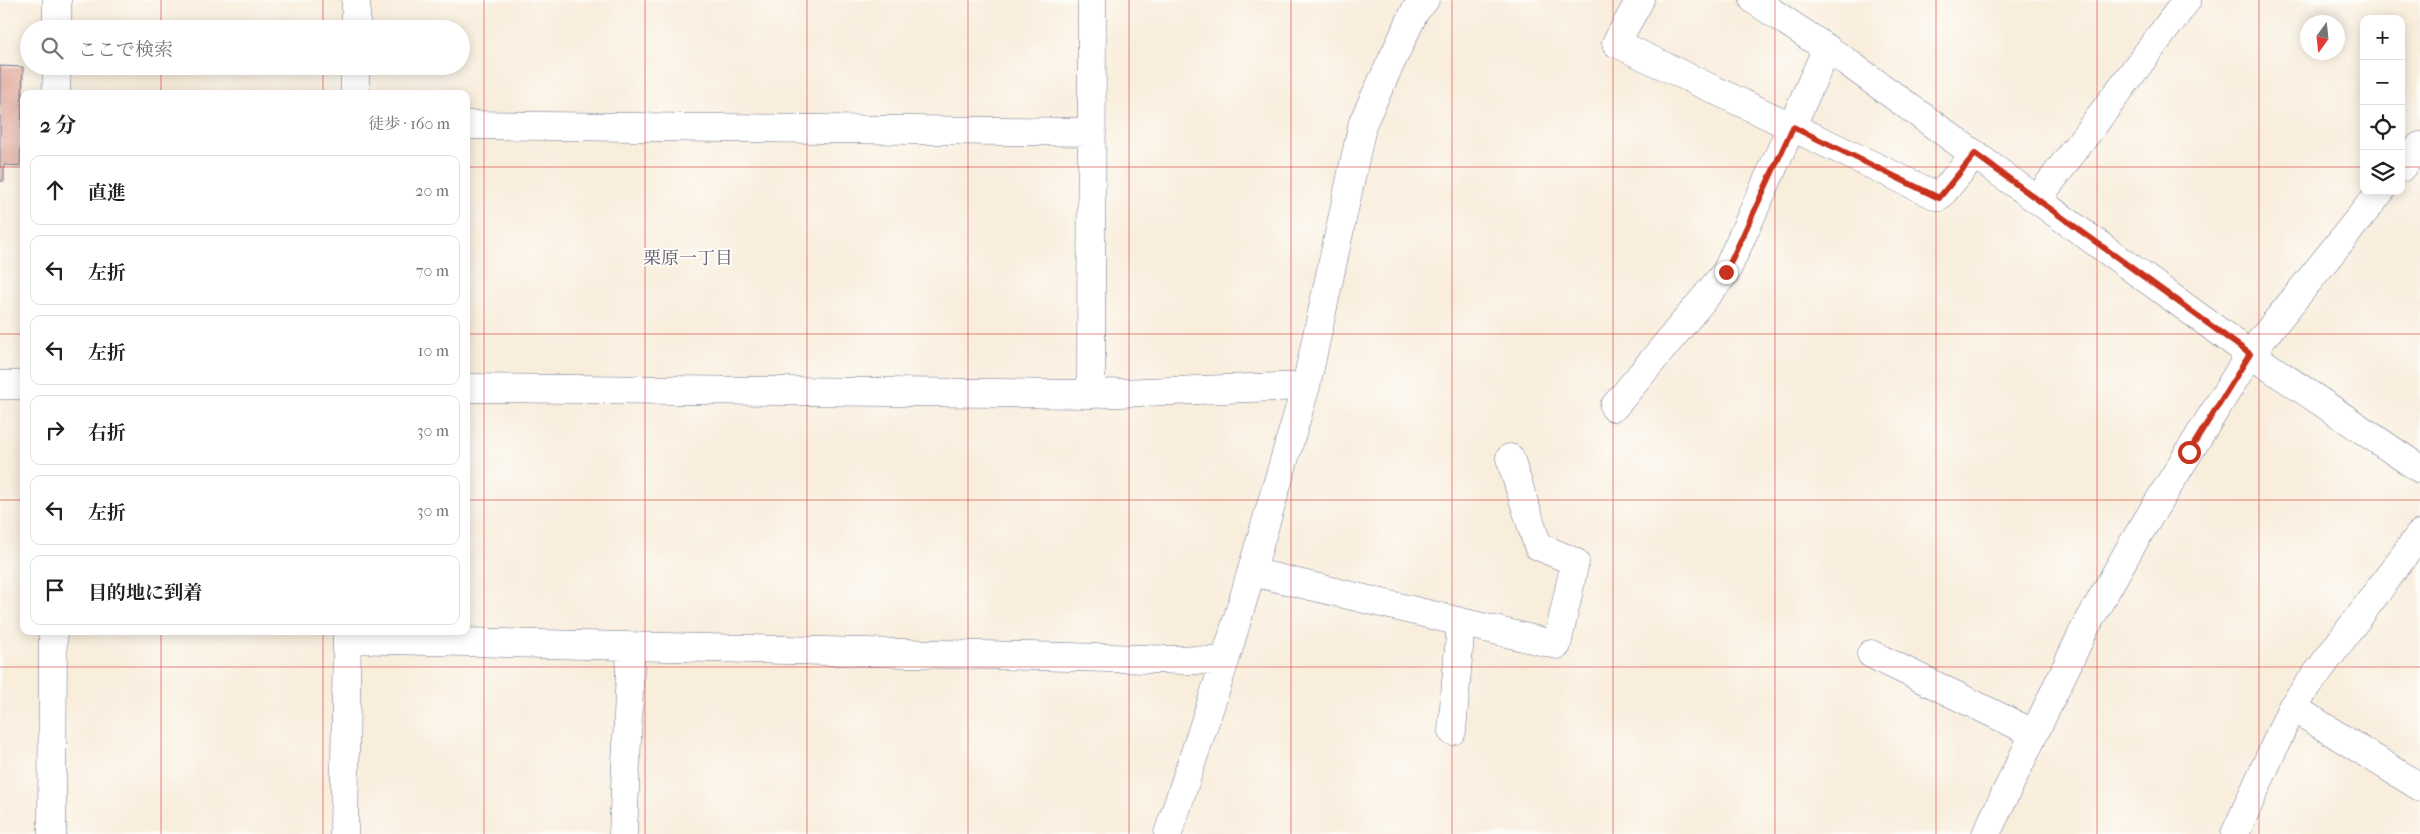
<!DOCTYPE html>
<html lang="ja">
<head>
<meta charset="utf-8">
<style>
	:root { --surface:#fff; --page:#f2f2f2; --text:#202124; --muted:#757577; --line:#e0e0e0 }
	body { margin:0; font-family:"IM FELL French Canon","Noto Serif JP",serif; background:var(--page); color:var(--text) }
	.controls { position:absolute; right:15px; top:15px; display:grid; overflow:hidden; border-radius:10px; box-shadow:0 2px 12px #0003 }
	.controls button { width:45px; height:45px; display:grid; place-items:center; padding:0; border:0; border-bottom:1px solid var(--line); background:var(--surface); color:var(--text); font:25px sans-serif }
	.compass { position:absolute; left:2300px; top:15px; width:45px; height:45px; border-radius:50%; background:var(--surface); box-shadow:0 2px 12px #0003; rotate:195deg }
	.stop { position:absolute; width:15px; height:15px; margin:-11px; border:4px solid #c8321e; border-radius:50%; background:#fff }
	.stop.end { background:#c8321e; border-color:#fff; box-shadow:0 1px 5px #0008 }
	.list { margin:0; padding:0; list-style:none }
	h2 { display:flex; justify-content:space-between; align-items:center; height:65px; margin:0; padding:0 20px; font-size:21px }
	h2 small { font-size:16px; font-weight:400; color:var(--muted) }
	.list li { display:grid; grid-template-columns:32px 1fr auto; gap:15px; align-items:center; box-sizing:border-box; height:70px; margin:0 10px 10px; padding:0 10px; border:1px solid var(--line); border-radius:10px }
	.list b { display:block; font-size:19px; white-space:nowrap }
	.list em { font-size:16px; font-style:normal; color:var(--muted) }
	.icon { flex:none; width:28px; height:28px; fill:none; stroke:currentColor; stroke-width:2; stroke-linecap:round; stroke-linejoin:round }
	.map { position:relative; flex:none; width:2420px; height:834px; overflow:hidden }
	.search { position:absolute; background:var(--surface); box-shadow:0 2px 12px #0003; left:20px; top:20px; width:450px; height:55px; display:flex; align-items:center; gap:12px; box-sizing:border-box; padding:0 18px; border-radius:28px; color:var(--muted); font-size:19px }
	.panel { position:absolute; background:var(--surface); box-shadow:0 2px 12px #0003; left:20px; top:90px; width:450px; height:545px; border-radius:10px }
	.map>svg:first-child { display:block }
	.building { fill:#e1a699 }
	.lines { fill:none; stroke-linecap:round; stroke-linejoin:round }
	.minor-casing { stroke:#69728a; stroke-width:29 }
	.minor { stroke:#fff; stroke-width:28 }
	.route { stroke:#c8321e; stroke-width:6 }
	.grid { fill:none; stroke:#d62828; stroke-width:1; stroke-opacity:0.55 }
	.labels { text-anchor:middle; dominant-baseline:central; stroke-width:4; stroke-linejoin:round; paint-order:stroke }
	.neighbourhood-label { font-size:18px; fill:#605973; stroke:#fdfcf7 }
</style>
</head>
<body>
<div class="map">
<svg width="2420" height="834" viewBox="0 0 2420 834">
	<rect width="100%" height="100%" fill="#fdfcf7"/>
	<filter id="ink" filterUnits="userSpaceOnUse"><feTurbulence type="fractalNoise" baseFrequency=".02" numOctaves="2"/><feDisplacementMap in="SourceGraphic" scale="10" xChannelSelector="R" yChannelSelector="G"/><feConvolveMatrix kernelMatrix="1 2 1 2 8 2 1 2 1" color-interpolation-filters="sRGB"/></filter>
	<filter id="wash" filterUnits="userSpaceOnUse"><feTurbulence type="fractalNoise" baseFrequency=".0096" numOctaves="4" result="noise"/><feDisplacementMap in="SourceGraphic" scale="20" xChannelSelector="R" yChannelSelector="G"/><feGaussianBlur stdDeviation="1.12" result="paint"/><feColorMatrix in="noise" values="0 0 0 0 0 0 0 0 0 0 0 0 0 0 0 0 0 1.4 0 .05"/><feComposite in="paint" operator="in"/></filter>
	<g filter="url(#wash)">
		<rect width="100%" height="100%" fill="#f9eddc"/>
		<g id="blocks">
			<!-- building -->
			<path class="building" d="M 0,66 L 23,67 L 20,166 L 4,165 L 4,181 L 0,181 Z"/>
		</g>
	</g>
	<g filter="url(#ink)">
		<use href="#blocks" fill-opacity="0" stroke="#69728a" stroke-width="1"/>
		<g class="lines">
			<!-- minor casing -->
			<g class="minor-casing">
				<path id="minor" d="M 1640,0 L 1616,43 L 1939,197 L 1975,154
					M 1754,0 L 1847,62 L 2250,354 L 2420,469
					M 57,29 L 57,0
					M 356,29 L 356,0
					M 56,94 L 57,66
					M 355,94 L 355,66
					M 466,125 L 1092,132
					M 2401,168 L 2420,146
					M 2037,200 L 2187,0
					M 0,385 L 24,385
					M 466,388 L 1091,394 L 1306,386
					M 1091,394 L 1092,0
					M 1614,407 L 1726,272 L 1827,48
					M 1252,572 L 1557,645 L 1575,562 L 1538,546 L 1510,458
					M 347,639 L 1225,661
					M 1871,654 L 2033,733
					M 2292,707 L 2420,787
					M 1452,731 L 1461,623
					M 52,834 L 53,631
					M 344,834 L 347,631
					M 623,834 L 631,646
					M 1168,834 L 1225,661 L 1306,386 L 1363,122 L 1415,11 L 1425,0
					M 1986,834 L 2084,630 L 2130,548 L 2189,452 L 2250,354 L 2381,191
					M 2235,834 L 2292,707 L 2420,534"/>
			</g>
			<!-- minor -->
			<use href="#minor" class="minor"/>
		</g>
	</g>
	<g class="lines" filter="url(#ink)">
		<!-- route -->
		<path class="route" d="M 1726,272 L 1793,127 L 1939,198 L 1975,154 L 2250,354 L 2189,452"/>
	</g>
	<!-- grid -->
	<path class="grid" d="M 161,0 L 161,29M 323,0 L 323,29M 484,0 L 484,834M 645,0 L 645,834M 807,0 L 807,834M 968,0 L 968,834M 1129,0 L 1129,834M 1291,0 L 1291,834M 1452,0 L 1452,834M 1613,0 L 1613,834M 1775,0 L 1775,834M 1936,0 L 1936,834M 2097,0 L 2097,834M 2259,0 L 2259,834M 161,66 L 161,94M 323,66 L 323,94M 0,167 L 24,167M 466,167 L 2364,167M 2401,167 L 2420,167M 0,334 L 24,334M 466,334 L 2420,334M 0,500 L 24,500M 466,500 L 2420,500M 161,631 L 161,834M 323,631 L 323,834M 0,667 L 2420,667"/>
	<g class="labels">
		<!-- neighbourhood labels -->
		<g class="neighbourhood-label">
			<text x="688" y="258">栗原一丁目</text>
		</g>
	</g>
</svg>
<div class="controls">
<button>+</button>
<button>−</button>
<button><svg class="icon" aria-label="locate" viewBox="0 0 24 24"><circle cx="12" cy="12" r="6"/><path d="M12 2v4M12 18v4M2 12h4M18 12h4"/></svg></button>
<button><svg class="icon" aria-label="layers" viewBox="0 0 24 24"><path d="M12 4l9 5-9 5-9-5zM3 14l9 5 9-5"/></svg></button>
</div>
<svg class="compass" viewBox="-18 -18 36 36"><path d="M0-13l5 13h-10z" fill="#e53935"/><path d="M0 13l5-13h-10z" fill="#757577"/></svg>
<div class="stop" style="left:2189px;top:452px"></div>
<div class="stop end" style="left:1726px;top:272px"></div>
<div class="search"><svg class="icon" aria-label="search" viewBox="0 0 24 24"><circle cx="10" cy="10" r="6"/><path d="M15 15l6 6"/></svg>ここで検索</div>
<section class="panel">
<h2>2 分<small>徒歩 · 160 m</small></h2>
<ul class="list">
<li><svg class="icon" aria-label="ahead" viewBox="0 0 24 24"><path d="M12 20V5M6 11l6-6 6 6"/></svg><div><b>直進</b></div><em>20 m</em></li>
<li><svg class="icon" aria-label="left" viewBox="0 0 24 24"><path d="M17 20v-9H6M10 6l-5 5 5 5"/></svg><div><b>左折</b></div><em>70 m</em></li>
<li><svg class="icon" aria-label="left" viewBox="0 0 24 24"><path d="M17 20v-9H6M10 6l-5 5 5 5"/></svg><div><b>左折</b></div><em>10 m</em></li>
<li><svg class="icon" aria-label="right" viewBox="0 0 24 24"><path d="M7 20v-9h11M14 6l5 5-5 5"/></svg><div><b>右折</b></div><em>30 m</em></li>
<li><svg class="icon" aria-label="left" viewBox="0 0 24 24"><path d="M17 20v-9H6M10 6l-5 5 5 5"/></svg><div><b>左折</b></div><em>30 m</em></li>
<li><svg class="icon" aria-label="arrive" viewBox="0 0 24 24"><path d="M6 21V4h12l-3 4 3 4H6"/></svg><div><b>目的地に到着</b></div></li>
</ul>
</section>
</div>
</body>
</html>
